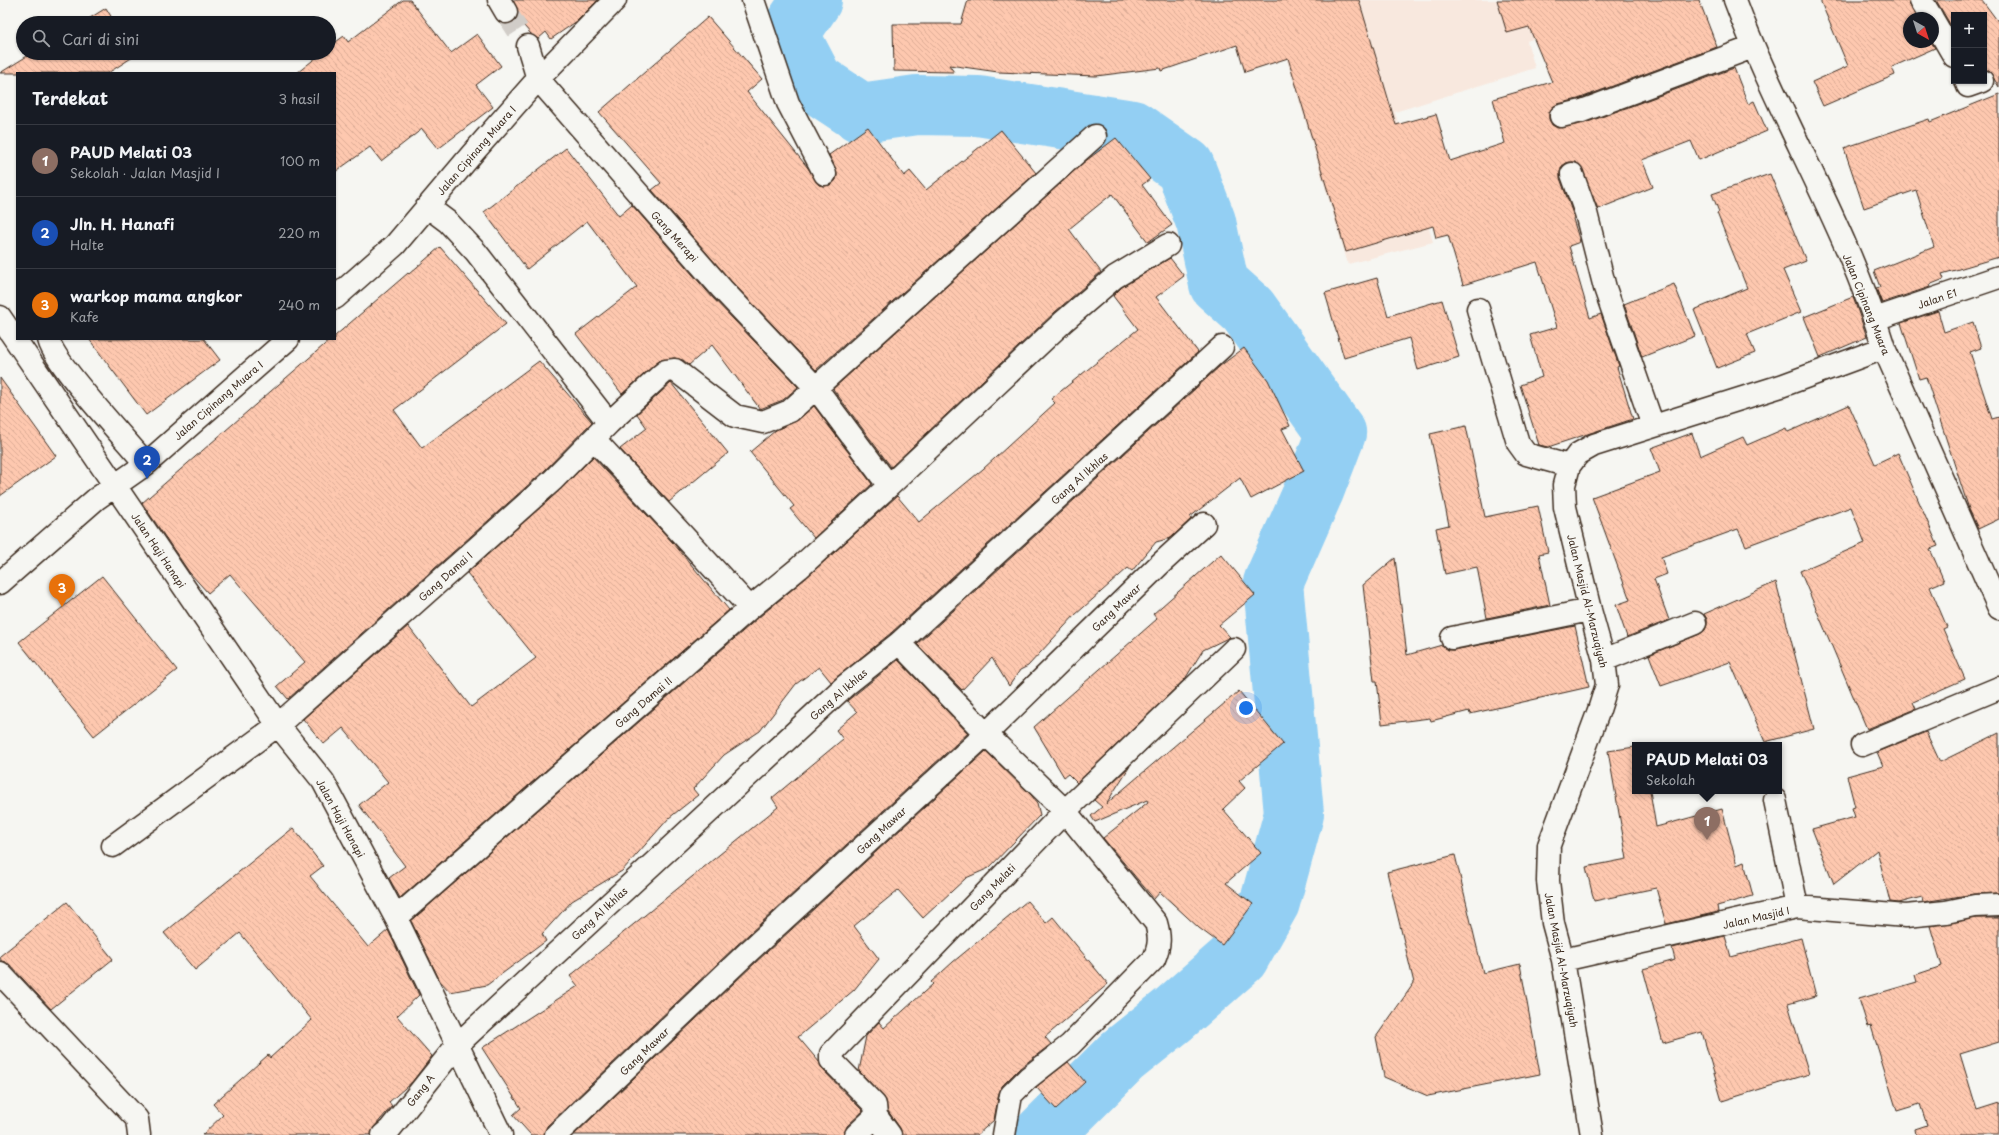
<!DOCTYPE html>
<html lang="id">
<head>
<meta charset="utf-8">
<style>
	:root { --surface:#171b24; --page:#20242c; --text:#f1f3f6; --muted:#9ea1a6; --line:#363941; --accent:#7c3aed }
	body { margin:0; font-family:"Playpen Sans",sans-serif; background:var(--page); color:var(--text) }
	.controls { position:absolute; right:12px; top:12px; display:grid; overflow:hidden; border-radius:0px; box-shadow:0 1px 3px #0004 }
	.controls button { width:36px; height:36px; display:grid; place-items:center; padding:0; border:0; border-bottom:1px solid var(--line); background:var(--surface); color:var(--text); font:20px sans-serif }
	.compass { position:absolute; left:1903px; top:12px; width:36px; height:36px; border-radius:50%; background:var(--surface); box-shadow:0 1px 3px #0004; rotate:141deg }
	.you { position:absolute; left:1246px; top:708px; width:14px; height:14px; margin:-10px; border:3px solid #fff; border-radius:50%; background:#1a73e8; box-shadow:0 0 0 6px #1a73e833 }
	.badge { display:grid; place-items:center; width:26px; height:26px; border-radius:50%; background:var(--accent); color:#fff; font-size:13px; font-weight:700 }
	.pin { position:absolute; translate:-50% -33px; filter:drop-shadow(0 1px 2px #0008) }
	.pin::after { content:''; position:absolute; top:21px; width:14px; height:12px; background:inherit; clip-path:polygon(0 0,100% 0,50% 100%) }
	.popup { position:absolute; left:1632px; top:742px; width:150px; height:52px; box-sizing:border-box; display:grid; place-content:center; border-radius:0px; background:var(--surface); filter:drop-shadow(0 1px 3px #0005); font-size:13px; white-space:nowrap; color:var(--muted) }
	.popup b { font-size:15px; color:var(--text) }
	.popup::after { content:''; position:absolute; left:50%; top:100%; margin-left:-8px; border:8px solid transparent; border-top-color:var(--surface) }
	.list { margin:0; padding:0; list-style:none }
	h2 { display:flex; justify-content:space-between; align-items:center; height:52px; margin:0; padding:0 16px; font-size:17px }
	h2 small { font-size:13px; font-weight:400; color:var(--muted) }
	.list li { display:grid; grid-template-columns:26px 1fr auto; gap:12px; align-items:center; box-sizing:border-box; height:72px; padding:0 16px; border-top:1px solid var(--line) }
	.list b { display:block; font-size:15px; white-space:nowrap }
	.list p { margin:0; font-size:13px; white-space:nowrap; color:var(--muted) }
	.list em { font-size:13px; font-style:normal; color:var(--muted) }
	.icon { flex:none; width:22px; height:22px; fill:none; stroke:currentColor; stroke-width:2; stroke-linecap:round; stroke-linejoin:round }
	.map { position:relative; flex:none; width:1999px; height:1135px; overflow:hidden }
	.search { position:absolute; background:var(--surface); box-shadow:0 1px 3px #0004; left:16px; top:16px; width:320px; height:44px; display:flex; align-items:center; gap:10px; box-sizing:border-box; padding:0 14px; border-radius:22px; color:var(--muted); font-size:15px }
	.panel { position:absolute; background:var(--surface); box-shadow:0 1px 3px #0004; left:16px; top:72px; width:320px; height:268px; border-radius:0px }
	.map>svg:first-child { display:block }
	.built { fill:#f8e8de }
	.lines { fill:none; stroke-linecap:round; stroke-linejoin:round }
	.river { stroke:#93cff3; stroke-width:60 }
	.building { fill:url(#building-back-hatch); stroke:#3b2a1e }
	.minor-tunnel { stroke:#d1cdc8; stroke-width:22; stroke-dasharray:22 11; stroke-linecap:butt }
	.minor-casing { stroke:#3b2a1e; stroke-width:25 }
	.minor { stroke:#f6f6f2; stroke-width:22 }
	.labels { text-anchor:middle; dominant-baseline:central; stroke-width:3; stroke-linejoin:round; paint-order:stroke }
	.street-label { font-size:10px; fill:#3b2a1e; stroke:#f6f6f2 }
</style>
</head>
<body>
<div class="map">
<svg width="1999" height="1135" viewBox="0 0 1999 1135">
	<defs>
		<pattern id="building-back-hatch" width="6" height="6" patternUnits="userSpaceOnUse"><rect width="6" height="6" fill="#fec8af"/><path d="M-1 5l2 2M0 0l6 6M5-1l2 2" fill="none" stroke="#dbac96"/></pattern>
	</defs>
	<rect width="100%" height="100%" fill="#f6f6f2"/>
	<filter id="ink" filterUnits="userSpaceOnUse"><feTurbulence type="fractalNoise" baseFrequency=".025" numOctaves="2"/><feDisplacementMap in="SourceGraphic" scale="8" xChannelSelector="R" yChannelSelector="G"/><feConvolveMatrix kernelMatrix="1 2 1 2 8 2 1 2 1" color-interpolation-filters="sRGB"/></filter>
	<g filter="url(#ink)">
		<!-- built -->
		<path class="built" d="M 1269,0 L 1574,0 L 1581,21 L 1527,41 L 1535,68 L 1395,112 L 1433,242 L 1348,264 Z"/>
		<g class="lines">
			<!-- river -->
			<path class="river" d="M 812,0 L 789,34 L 814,82 L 861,113 L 917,105 L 978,106 L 1132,130 L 1185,167 L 1206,222 L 1219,284 L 1248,310 L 1336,433 L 1315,488 L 1273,583 L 1294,814 L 1270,902 L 1239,957 L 1173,1015 L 1122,1056 L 1043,1135"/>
		</g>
		<!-- building -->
		<path class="building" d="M 403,0 L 410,0 L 451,53 L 477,34 L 501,66 L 476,85 L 493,107 L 438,149 L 422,129 L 381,161 L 370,147 L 335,172 L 335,73 L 297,73 L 322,53 L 329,53 L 329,47 L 344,36 L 348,42 Z
			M 513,0 L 598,0 L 577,21 L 551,39 L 546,32 L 538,39 L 531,34 L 517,18 L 518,12 Z
			M 968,0 L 1359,0 L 1396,125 L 1436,114 L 1450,161 L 1505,143 L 1493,99 L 1552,82 L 1529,27 L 1507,33 L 1497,0 L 1699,0 L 1717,47 L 1578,99 L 1558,104 L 1553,107 L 1549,112 L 1549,119 L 1552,125 L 1558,128 L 1585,123 L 1734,68 L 1748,104 L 1754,101 L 1767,131 L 1699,160 L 1691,141 L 1642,160 L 1653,187 L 1598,209 L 1580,165 L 1575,162 L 1568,162 L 1562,166 L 1560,172 L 1560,178 L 1574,217 L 1573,219 L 1580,242 L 1569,246 L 1590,318 L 1601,314 L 1619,366 L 1617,367 L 1633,419 L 1548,447 L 1539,445 L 1520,385 L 1542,377 L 1530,335 L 1557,327 L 1537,262 L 1463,285 L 1448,235 L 1436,238 L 1433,226 L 1346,252 L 1288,58 L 1245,72 L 1237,45 L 1161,71 L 1160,68 L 1096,76 L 998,72 L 949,65 L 954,72 L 894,71 L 893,24 L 961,24 Z
			M 1820,0 L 1909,0 L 1917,18 L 1909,18 L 1909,42 L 1931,42 L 1935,48 L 1892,67 L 1895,75 L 1823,106 L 1812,82 L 1848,66 Z
			M 1936,0 L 1982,0 L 1999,23 L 1999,87 L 1990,72 L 1984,68 L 1984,15 L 1954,15 L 1954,31 Z
			M 106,8 L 115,23 L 82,23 Z
			M 708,17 L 762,79 L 747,92 L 808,168 L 819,185 L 824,186 L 830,185 L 836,180 L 837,175 L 836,169 L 829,155 L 868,127 L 904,176 L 910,171 L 926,190 L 1001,130 L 1036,173 L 816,370 L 731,281 L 652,190 L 661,183 L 599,112 Z
			M 32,53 L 135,53 L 136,55 L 108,73 L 0,73 Z
			M 1999,94 L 1999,257 L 1942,274 L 1944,279 L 1929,285 L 1930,287 L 1882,303 L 1876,288 L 1880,287 L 1874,271 L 1934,247 L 1916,190 L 1864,208 L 1844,148 L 1929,119 L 1930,122 Z
			M 1116,138 L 1150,179 L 1142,185 L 1172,225 L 1148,242 L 1112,194 L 1069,229 L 1101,272 L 1055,312 L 891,467 L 833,389 L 1083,163 Z
			M 566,148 L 619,216 L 632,205 L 713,298 L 798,387 L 783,400 L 760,409 L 712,345 L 689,365 L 683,360 L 674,358 L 659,361 L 622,394 L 576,334 L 637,287 L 587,221 L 527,269 L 484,212 Z
			M 1770,174 L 1806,261 L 1783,270 L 1801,312 L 1747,334 L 1755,353 L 1717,368 L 1694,310 L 1747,288 L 1717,213 L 1719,212 L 1712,194 Z
			M 440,247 L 506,324 L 394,410 L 422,448 L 539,361 L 592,422 L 544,471 L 288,699 L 277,686 L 305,662 L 230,574 L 208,593 L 189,572 L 142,503 L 331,339 L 335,339 L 335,336 L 408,273 L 409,274 Z
			M 1170,258 L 1184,276 L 1156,297 L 1198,352 L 891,633 L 831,682 L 819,667 L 796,684 L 760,731 L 724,755 L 693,789 L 698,795 L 669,818 L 622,871 L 572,901 L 542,934 L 546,941 L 487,985 L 450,992 L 440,981 L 411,921 L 758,618 L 807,577 L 897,496 L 919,522 L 983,469 L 1055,403 L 1051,399 L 1138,329 L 1113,296 L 1122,287 Z
			M 1377,278 L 1388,316 L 1442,300 L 1459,357 L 1418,370 L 1409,338 L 1344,358 L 1325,293 Z
			M 1674,284 L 1695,336 L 1642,357 L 1624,304 Z
			M 1853,297 L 1867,337 L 1820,357 L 1804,317 Z
			M 1938,311 L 1944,332 L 1973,322 L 1981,348 L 1970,352 L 1992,419 L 1999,417 L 1999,519 L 1978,529 L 1969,509 L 1926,377 L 1919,379 L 1901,323 Z
			M 89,339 L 204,339 L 220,360 L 146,415 Z
			M 1244,348 L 1268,380 L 1290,426 L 1282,429 L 1304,471 L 1251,499 L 1240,478 L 1190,517 L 1191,519 L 1171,538 L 1156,542 L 1132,571 L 1128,568 L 1075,615 L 1028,666 L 1020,670 L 1009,686 L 992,658 L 962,690 L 917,644 L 1220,366 Z
			M 0,378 L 56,456 L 0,496 Z
			M 671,383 L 728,453 L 669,502 L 620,449 L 647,428 L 637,414 Z
			M 1849,405 L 1875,464 L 1898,453 L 1938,546 L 1930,549 L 1944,581 L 1930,587 L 1947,627 L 1943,629 L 1965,679 L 1913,702 L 1916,709 L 1867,729 L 1800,571 L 1865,543 L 1851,507 L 1746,546 L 1738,529 L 1661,557 L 1667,574 L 1654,579 L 1669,620 L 1627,637 L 1616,605 L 1630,600 L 1592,497 L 1660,472 L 1651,448 L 1692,433 L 1700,456 L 1743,437 L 1747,445 L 1786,428 L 1788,432 Z
			M 814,406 L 872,484 L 814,538 L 790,509 L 794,506 L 750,452 L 776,430 L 798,420 Z
			M 1466,426 L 1485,517 L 1538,506 L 1548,552 L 1539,554 L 1550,605 L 1487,618 L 1477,567 L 1445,574 L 1436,528 L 1449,525 L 1430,434 Z
			M 593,457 L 674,544 L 729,610 L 400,898 L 389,878 L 405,866 L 359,805 L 388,782 L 343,728 L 324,744 L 303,719 L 408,626 L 471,707 L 536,658 L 467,573 L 561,489 Z
			M 1221,554 L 1255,595 L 1219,625 L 1230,637 L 1203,650 L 1185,679 L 1077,783 L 1068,774 L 1064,777 L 1034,727 L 1157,619 L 1153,614 Z
			M 1395,558 L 1407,655 L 1442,645 L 1448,650 L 1454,650 L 1575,626 L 1589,687 L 1470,714 L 1469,711 L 1431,721 L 1430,718 L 1382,724 L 1377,681 L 1374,681 L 1363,585 Z
			M 102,576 L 177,670 L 94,736 L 19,642 Z
			M 1776,582 L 1814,729 L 1765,742 L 1730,662 L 1661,686 L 1649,655 L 1700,634 L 1705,630 L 1707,625 L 1707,619 L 1704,614 Z
			M 898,660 L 968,733 L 737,945 L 547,1126 L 544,1135 L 531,1135 L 513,1115 L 521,1108 L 482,1048 L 578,986 L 570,976 L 778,807 L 772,798 L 843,739 L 836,730 L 857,712 L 847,701 Z
			M 1239,691 L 1283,744 L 1239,781 L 1245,788 L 1223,809 L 1261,853 L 1226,883 L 1253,904 L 1222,945 L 1199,928 L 1160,892 L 1154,899 L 1103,838 L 1148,802 L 1147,800 L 1095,822 L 1091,816 L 1102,807 L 1094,800 L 1130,766 L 1106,804 Z
			M 1926,732 L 1940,762 L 1999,733 L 1999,893 L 1974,894 L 1923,902 L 1922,897 L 1899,903 L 1890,902 L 1877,850 L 1834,884 L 1812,829 L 1855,817 L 1852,808 L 1855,807 L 1847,776 L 1883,766 L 1877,752 Z
			M 1635,747 L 1635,791 L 1650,791 L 1656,827 L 1722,809 L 1737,865 L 1744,862 L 1753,896 L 1717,906 L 1718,912 L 1666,924 L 1656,888 L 1594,901 L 1586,867 L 1627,859 L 1608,751 Z
			M 986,751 L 1032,796 L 1037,803 L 1040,815 L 989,868 L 966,878 L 923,918 L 898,890 L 854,926 L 879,959 L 854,990 L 798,1037 L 820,1063 L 822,1069 L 863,1111 L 847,1126 L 844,1135 L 574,1135 L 755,963 Z
			M 293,828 L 323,866 L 310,876 L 368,947 L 388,930 L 419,995 L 397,1016 L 432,1056 L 412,1082 L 389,1102 L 392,1106 L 375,1126 L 371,1135 L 202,1135 L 223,1115 L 213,1104 L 268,1055 L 270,1058 L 312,1020 L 240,933 L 195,970 L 164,933 Z
			M 1455,855 L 1483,973 L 1520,964 L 1540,1074 L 1428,1096 L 1384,1077 L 1376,1037 L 1414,983 L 1387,872 Z
			M 1027,901 L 1046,923 L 1053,917 L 1108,984 L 1045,1037 L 1051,1044 L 1020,1068 L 1002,1086 L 999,1093 L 994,1120 L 977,1135 L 902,1135 L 900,1128 L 888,1111 L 884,1097 L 859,1071 L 866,1036 L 879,1022 L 884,1028 L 933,984 L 931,982 L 953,962 Z
			M 67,902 L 113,959 L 51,1009 L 9,964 L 1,961 L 0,956 Z
			M 1977,918 L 1999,918 L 1999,1042 L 1960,1054 L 1977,1110 L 1999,1103 L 1999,1135 L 1916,1135 L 1915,1129 L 1927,1125 L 1920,1104 L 1897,1111 L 1871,1026 L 1868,1027 L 1859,999 L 1917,982 L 1915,975 L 1942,966 L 1930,926 Z
			M 1725,936 L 1731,957 L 1801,938 L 1816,996 L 1788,1004 L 1809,1074 L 1722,1101 L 1702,1032 L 1663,1043 L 1643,969 L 1675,960 L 1672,948 Z
			M 1068,1062 L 1085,1082 L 1056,1109 L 1036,1087 Z"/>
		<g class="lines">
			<!-- minor-tunnel -->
			<path class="minor-tunnel" d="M 506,12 L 528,46"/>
			<!-- minor casing -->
			<g class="minor-casing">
				<path id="minor" d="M 499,0 L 506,12
					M 753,0 L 788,103 L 825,174
					M 1735,0 C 1779,118 1847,227 1884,348 L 1999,608
					M 1921,0 L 1932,18
					M 1933,20 L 1954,56
					M 528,46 L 538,79 L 722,289 L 816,388 L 889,486
					M 1966,81 L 1968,86 L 1982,81
					M 1561,116 L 1582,111 L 1753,47
					M 1572,174 L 1586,213 L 1605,288 L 1653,426
					M 428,207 L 448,222 L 476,252 L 609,423
					M 335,298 L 395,245 L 472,154 L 538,79 L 615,0
					M 1478,309 L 1518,443 L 1526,454 L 1569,466
					M 0,317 L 278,725 L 323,781 L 396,918 L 501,1135
					M 1875,319 L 1999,277
					M 49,339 C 50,359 129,443 146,464
					M 594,439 L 750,608
					M 0,583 L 96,499 L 146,464 L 288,339
					M 1452,638 L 1590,610
					M 899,643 L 986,734 L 1065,811 L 1156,923 C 1160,937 1160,945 1154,959 L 1070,1045 L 1028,1078 L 1011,1095 L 1004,1135
					M 1604,660 L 1695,623
					M 1862,745 L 1999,688
					M 1775,800 L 1797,907
					M 113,846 L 278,725 L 553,480 L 609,423 L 661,375 L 666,371 L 675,370 L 735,416 L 763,422 L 790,411 L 1095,136
					M 396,918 L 750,608 L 799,568 L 889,486 L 1064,321 L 1115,277 L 1168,245
					M 1563,960 L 1797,907 L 1906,916 L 1946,912 L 1975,906 L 1999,905
					M 0,973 L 137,1119 L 139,1135
					M 876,1116 L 890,1135
					M 383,1135 L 390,1129 L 457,1045 L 846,685 L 899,643 L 1222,347
					M 556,1135 L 746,954 L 986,734 L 1158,566 L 1204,524
					M 856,1135 L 876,1116 L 875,1105 L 831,1060 L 831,1054 L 1065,811 L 1234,649
					M 1592,1135 L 1563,960 L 1553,923 L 1548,881 L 1549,845 L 1599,710 L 1607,685 L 1604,660 L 1590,610 L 1565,507 L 1564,485 L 1569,466 L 1578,454 L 1594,445 L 1781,386 L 1884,348"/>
			</g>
			<!-- minor -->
			<use href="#minor" class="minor"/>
		</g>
	</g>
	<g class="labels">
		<!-- street labels -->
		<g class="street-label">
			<text transform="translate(476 150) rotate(-49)">Jalan Cipinang Muara I</text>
			<text transform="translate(675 236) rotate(48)">Gang Merapi</text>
			<text transform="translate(1937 298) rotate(-19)">Jalan E1</text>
			<text transform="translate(1867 304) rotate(68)">Jalan Cipinang Muara</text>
			<text transform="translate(218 400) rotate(-41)">Jalan Cipinang Muara I</text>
			<text transform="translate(1079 478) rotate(-42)">Gang Al Ikhlas</text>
			<text transform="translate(159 550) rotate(56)">Jalan Haji Hanapi</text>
			<text transform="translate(445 576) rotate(-42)">Gang Damai I</text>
			<text transform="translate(1588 601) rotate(76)">Jalan Masjid Al-Marzuqiyah</text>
			<text transform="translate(1116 607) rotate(-44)">Gang Mawar</text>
			<text transform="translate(838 694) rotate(-41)">Gang Al Ikhlas</text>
			<text transform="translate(643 702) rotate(-41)">Gang Damai II</text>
			<text transform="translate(341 818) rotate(61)">Jalan Haji Hanapi</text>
			<text transform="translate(881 830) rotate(-43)">Gang Mawar</text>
			<text transform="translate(992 887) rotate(-46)">Gang Melati</text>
			<text transform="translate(599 913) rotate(-43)">Gang Al Ikhlas</text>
			<text transform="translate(1756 917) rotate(-13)">Jalan Masjid I</text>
			<text transform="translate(1562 960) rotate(79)">Jalan Masjid Al-Marzuqiyah</text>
			<text transform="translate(644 1051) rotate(-44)">Gang Mawar</text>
			<text transform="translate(420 1090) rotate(-52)">Gang A</text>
		</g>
	</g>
</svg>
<div class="controls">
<button>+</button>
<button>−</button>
</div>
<svg class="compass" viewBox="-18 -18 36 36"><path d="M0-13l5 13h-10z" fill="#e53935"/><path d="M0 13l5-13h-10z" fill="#9ea1a6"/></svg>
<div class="you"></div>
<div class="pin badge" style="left:1707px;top:840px;background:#8d6e63">1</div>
<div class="popup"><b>PAUD Melati 03</b>Sekolah</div>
<div class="pin badge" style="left:147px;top:479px;background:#1a4fb4">2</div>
<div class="pin badge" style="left:62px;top:607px;background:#e8710a">3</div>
<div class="search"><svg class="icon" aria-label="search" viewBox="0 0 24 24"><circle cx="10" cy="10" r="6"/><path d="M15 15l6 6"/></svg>Cari di sini</div>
<section class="panel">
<h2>Terdekat<small>3 hasil</small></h2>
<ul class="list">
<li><span class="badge" style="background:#8d6e63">1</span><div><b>PAUD Melati 03</b><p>Sekolah · Jalan Masjid I</p></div><em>100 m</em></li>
<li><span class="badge" style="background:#1a4fb4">2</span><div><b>Jln. H. Hanafi</b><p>Halte</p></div><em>220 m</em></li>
<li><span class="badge" style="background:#e8710a">3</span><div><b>warkop mama angkor</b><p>Kafe</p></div><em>240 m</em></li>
</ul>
</section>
</div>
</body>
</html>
